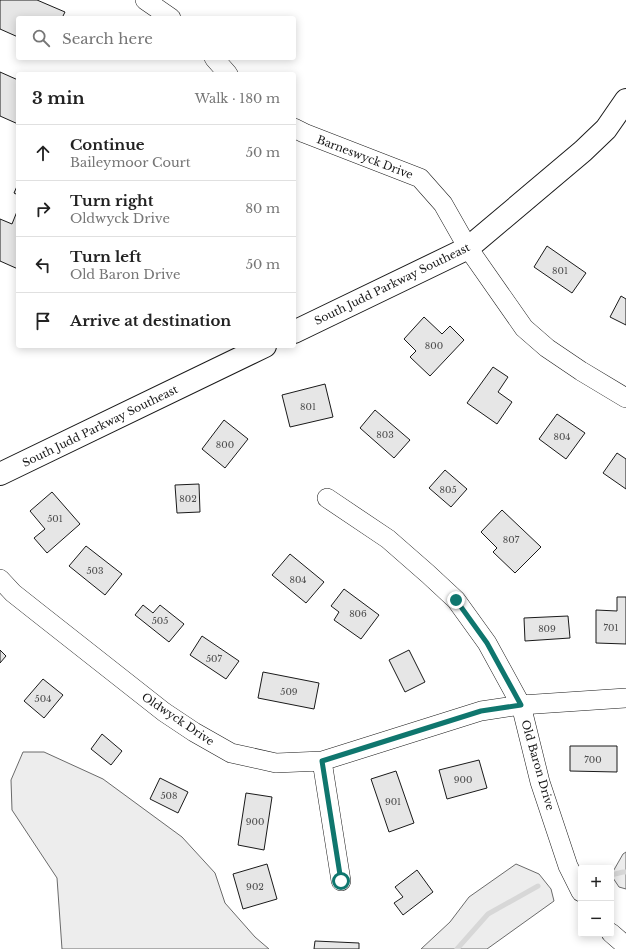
<!DOCTYPE html>
<html lang="en">
<head>
<meta charset="utf-8">
<style>
	:root { --surface:#fff; --page:#f2f2f2; --text:#222; --muted:#767676; --line:#e0e0e0 }
	body { margin:0; font-family:"Libre Baskerville",serif; background:var(--page); color:var(--text) }
	.controls { position:absolute; right:12px; bottom:12px; display:grid; overflow:hidden; border-radius:4px; box-shadow:0 2px 10px #0003 }
	.controls button { width:36px; height:36px; display:grid; place-items:center; padding:0; border:0; border-bottom:1px solid var(--line); background:var(--surface); color:var(--text); font:20px sans-serif }
	.stop { position:absolute; width:12px; height:12px; margin:-9px; border:3px solid #0f766e; border-radius:50%; background:#fff }
	.stop.end { background:#0f766e; border-color:#fff; box-shadow:0 1px 4px #0008 }
	.list { margin:0; padding:0; list-style:none }
	h2 { display:flex; justify-content:space-between; align-items:center; height:52px; margin:0; padding:0 16px; font-size:17px }
	h2 small { font-size:13px; font-weight:400; color:var(--muted) }
	.list li { display:grid; grid-template-columns:26px 1fr auto; gap:12px; align-items:center; box-sizing:border-box; height:56px; padding:0 16px; border-top:1px solid var(--line) }
	.list b { display:block; font-size:15px; white-space:nowrap }
	.list p { margin:0; font-size:13px; white-space:nowrap; color:var(--muted) }
	.list em { font-size:13px; font-style:normal; color:var(--muted) }
	.icon { flex:none; width:22px; height:22px; fill:none; stroke:currentColor; stroke-width:2; stroke-linecap:round; stroke-linejoin:round }
	.map { position:relative; flex:none; width:626px; height:949px; overflow:hidden }
	.search { position:absolute; background:var(--surface); box-shadow:0 2px 10px #0003; left:16px; top:16px; width:280px; height:44px; display:flex; align-items:center; gap:10px; box-sizing:border-box; padding:0 14px; border-radius:4px; color:var(--muted); font-size:15px }
	.panel { position:absolute; background:var(--surface); box-shadow:0 2px 10px #0003; left:16px; top:72px; width:280px; height:276px; border-radius:4px }
	.map>svg:first-child { display:block }
	.built { fill:#ededed; stroke:#6a6a6a }
	.lines { fill:none; stroke-linecap:round; stroke-linejoin:round }
	.stream { stroke:#d7d7d7; stroke-width:5 }
	.building { fill:#e6e6e6; stroke:#1a1a1a }
	.minor-casing { stroke:#1a1a1a; stroke-width:20 }
	.highway-casing { stroke:#1a1a1a; stroke-width:24 }
	.minor { stroke:#fff; stroke-width:19 }
	.highway { stroke:#fff; stroke-width:22 }
	.route { stroke:#0f766e; stroke-width:5 }
	.labels { text-anchor:middle; dominant-baseline:central; stroke-width:3; stroke-linejoin:round; paint-order:stroke }
	.number-label { font-size:9px; fill:#4d4d4d }
	.street-label { font-size:11px; fill:#1a1a1a; stroke:#fff }
</style>
</head>
<body>
<div class="map">
<svg width="626" height="949" viewBox="0 0 626 949">
	<rect width="100%" height="100%" fill="#fff"/>
	<!-- built -->
	<path class="built" d="M 23,752 L 44,752 L 103,779 L 182,837 L 215,873 L 225,903 L 255,937 L 269,949 L 62,949 L 57,878 L 12,810 L 11,780 Z
		M 626,852 L 626,889 L 619,887 L 611,875 L 623,854 Z
		M 516,864 L 539,874 L 551,889 L 554,901 L 487,949 L 421,949 L 450,922 L 469,897 Z"/>
	<g class="lines">
		<!-- stream -->
		<path class="stream" d="M 611,875 L 623,872 L 626,872
			M 457,949 L 488,914 L 538,886"/>
	</g>
	<!-- building -->
	<path class="building" d="M 0,0 L 37,0 L 65,12 L 62,18 L 18,18 L 18,37 L 0,29 Z
		M 0,72 L 18,80 L 18,124 L 0,116 Z
		M 18,184 L 18,195 L 14,193 Z
		M 18,209 L 18,269 L 0,261 L 0,219 L 12,224 Z
		M 547,246 L 586,273 L 572,293 L 534,267 Z
		M 621,296 L 626,299 L 626,325 L 610,317 Z
		M 424,317 L 442,334 L 450,326 L 464,340 L 430,376 L 410,357 L 416,351 L 404,339 Z
		M 493,367 L 508,377 L 498,392 L 512,402 L 497,424 L 467,403 Z
		M 325,384 L 333,417 L 290,427 L 282,395 Z
		M 375,410 L 410,440 L 394,458 L 360,428 Z
		M 557,414 L 585,433 L 566,459 L 539,439 Z
		M 224,420 L 248,439 L 225,468 L 202,449 Z
		M 617,453 L 626,459 L 626,489 L 603,473 Z
		M 445,470 L 467,489 L 451,507 L 429,488 Z
		M 199,484 L 200,512 L 177,513 L 175,485 Z
		M 52,492 L 80,524 L 47,553 L 34,538 L 45,529 L 30,511 Z
		M 502,510 L 541,547 L 515,573 L 493,552 L 497,548 L 481,532 Z
		M 86,546 L 122,574 L 105,595 L 69,566 Z
		M 290,554 L 324,582 L 306,603 L 272,575 Z
		M 344,589 L 379,615 L 361,639 L 334,620 L 339,612 L 331,606 Z
		M 617,597 L 626,597 L 626,644 L 596,643 L 596,610 L 617,611 Z
		M 143,605 L 153,613 L 160,605 L 184,624 L 169,642 L 135,615 Z
		M 568,616 L 570,638 L 525,641 L 524,618 Z
		M 202,636 L 239,661 L 226,679 L 190,655 Z
		M 0,650 L 6,656 L 0,663 Z
		M 409,650 L 425,682 L 405,692 L 389,660 Z
		M 263,672 L 319,683 L 314,709 L 258,698 Z
		M 43,679 L 63,695 L 44,718 L 24,701 Z
		M 102,734 L 122,751 L 111,765 L 91,749 Z
		M 570,746 L 617,746 L 617,772 L 570,771 Z
		M 479,760 L 487,788 L 447,799 L 439,770 Z
		M 396,771 L 414,823 L 389,832 L 371,779 Z
		M 160,778 L 188,792 L 178,813 L 150,799 Z
		M 246,793 L 272,797 L 264,850 L 238,845 Z
		M 267,864 L 277,899 L 243,909 L 233,874 Z
		M 417,870 L 433,892 L 403,915 L 394,903 L 403,897 L 395,887 Z
		M 315,941 L 359,943 L 359,949 L 314,949 Z"/>
	<g class="lines">
		<!-- minor casing -->
		<g class="minor-casing">
			<path id="minor" d="M 145,0 L 171,18
				M 214,58 L 228,74
				M 294,128 L 304,133 L 420,178 L 443,204 L 468,248 L 524,328 L 547,348 L 581,371 L 626,398
				M 327,498 L 388,539 L 428,574 L 456,600 L 487,643 L 521,705 L 540,782 L 568,866 L 581,892
				M 0,579 L 13,593 L 37,612 L 164,712 L 194,732 L 231,753 L 276,763 L 322,761 L 481,711 L 521,705 L 626,698
				M 322,761 L 341,881
				M 611,933 L 626,946"/>
		</g>
		<!-- highway casing -->
		<g class="highway-casing">
			<path id="highway" d="M 294,332 L 468,248 L 583,151 L 606,129 L 626,100
				M 0,474 L 265,346"/>
		</g>
		<!-- minor -->
		<use href="#minor" class="minor"/>
		<!-- highway -->
		<use href="#highway" class="highway"/>
	</g>
	<g class="lines">
		<!-- route -->
		<path class="route" d="M 341,881 L 322,761 L 481,711 L 521,705 L 487,643 L 456,600"/>
	</g>
	<g class="labels">
		<!-- number labels -->
		<g class="number-label">
			<text x="560" y="270">801</text>
			<text x="434" y="345">800</text>
			<text x="308" y="406">801</text>
			<text x="385" y="434">803</text>
			<text x="562" y="436">804</text>
			<text x="225" y="444">800</text>
			<text x="448" y="489">805</text>
			<text x="188" y="498">802</text>
			<text x="55" y="518">501</text>
			<text x="511" y="539">807</text>
			<text x="95" y="570">503</text>
			<text x="298" y="579">804</text>
			<text x="358" y="613">806</text>
			<text x="160" y="620">505</text>
			<text x="611" y="627">701</text>
			<text x="547" y="628">809</text>
			<text x="214" y="658">507</text>
			<text x="289" y="691">509</text>
			<text x="43" y="698">504</text>
			<text x="593" y="759">700</text>
			<text x="463" y="779">900</text>
			<text x="169" y="795">508</text>
			<text x="393" y="801">901</text>
			<text x="255" y="821">900</text>
			<text x="255" y="886">902</text>
		</g>
		<!-- street labels -->
		<g class="street-label">
			<text transform="translate(365 157) rotate(21)">Barneswyck Drive</text>
			<text transform="translate(392 284) rotate(-26)">South Judd Parkway Southeast</text>
			<text transform="translate(100 426) rotate(-26)">South Judd Parkway Southeast</text>
			<text transform="translate(178 719) rotate(34)">Oldwyck Drive</text>
			<text transform="translate(538 765) rotate(74)">Old Baron Drive</text>
		</g>
	</g>
</svg>
<div class="controls">
<button>+</button>
<button>−</button>
</div>
<div class="stop" style="left:341px;top:881px"></div>
<div class="stop end" style="left:456px;top:600px"></div>
<div class="search"><svg class="icon" aria-label="search" viewBox="0 0 24 24"><circle cx="10" cy="10" r="6"/><path d="M15 15l6 6"/></svg>Search here</div>
<section class="panel">
<h2>3 min<small>Walk · 180 m</small></h2>
<ul class="list">
<li><svg class="icon" aria-label="ahead" viewBox="0 0 24 24"><path d="M12 20V5M6 11l6-6 6 6"/></svg><div><b>Continue</b><p>Baileymoor Court</p></div><em>50 m</em></li>
<li><svg class="icon" aria-label="right" viewBox="0 0 24 24"><path d="M7 20v-9h11M14 6l5 5-5 5"/></svg><div><b>Turn right</b><p>Oldwyck Drive</p></div><em>80 m</em></li>
<li><svg class="icon" aria-label="left" viewBox="0 0 24 24"><path d="M17 20v-9H6M10 6l-5 5 5 5"/></svg><div><b>Turn left</b><p>Old Baron Drive</p></div><em>50 m</em></li>
<li><svg class="icon" aria-label="arrive" viewBox="0 0 24 24"><path d="M6 21V4h12l-3 4 3 4H6"/></svg><div><b>Arrive at destination</b></div></li>
</ul>
</section>
</div>
</body>
</html>
